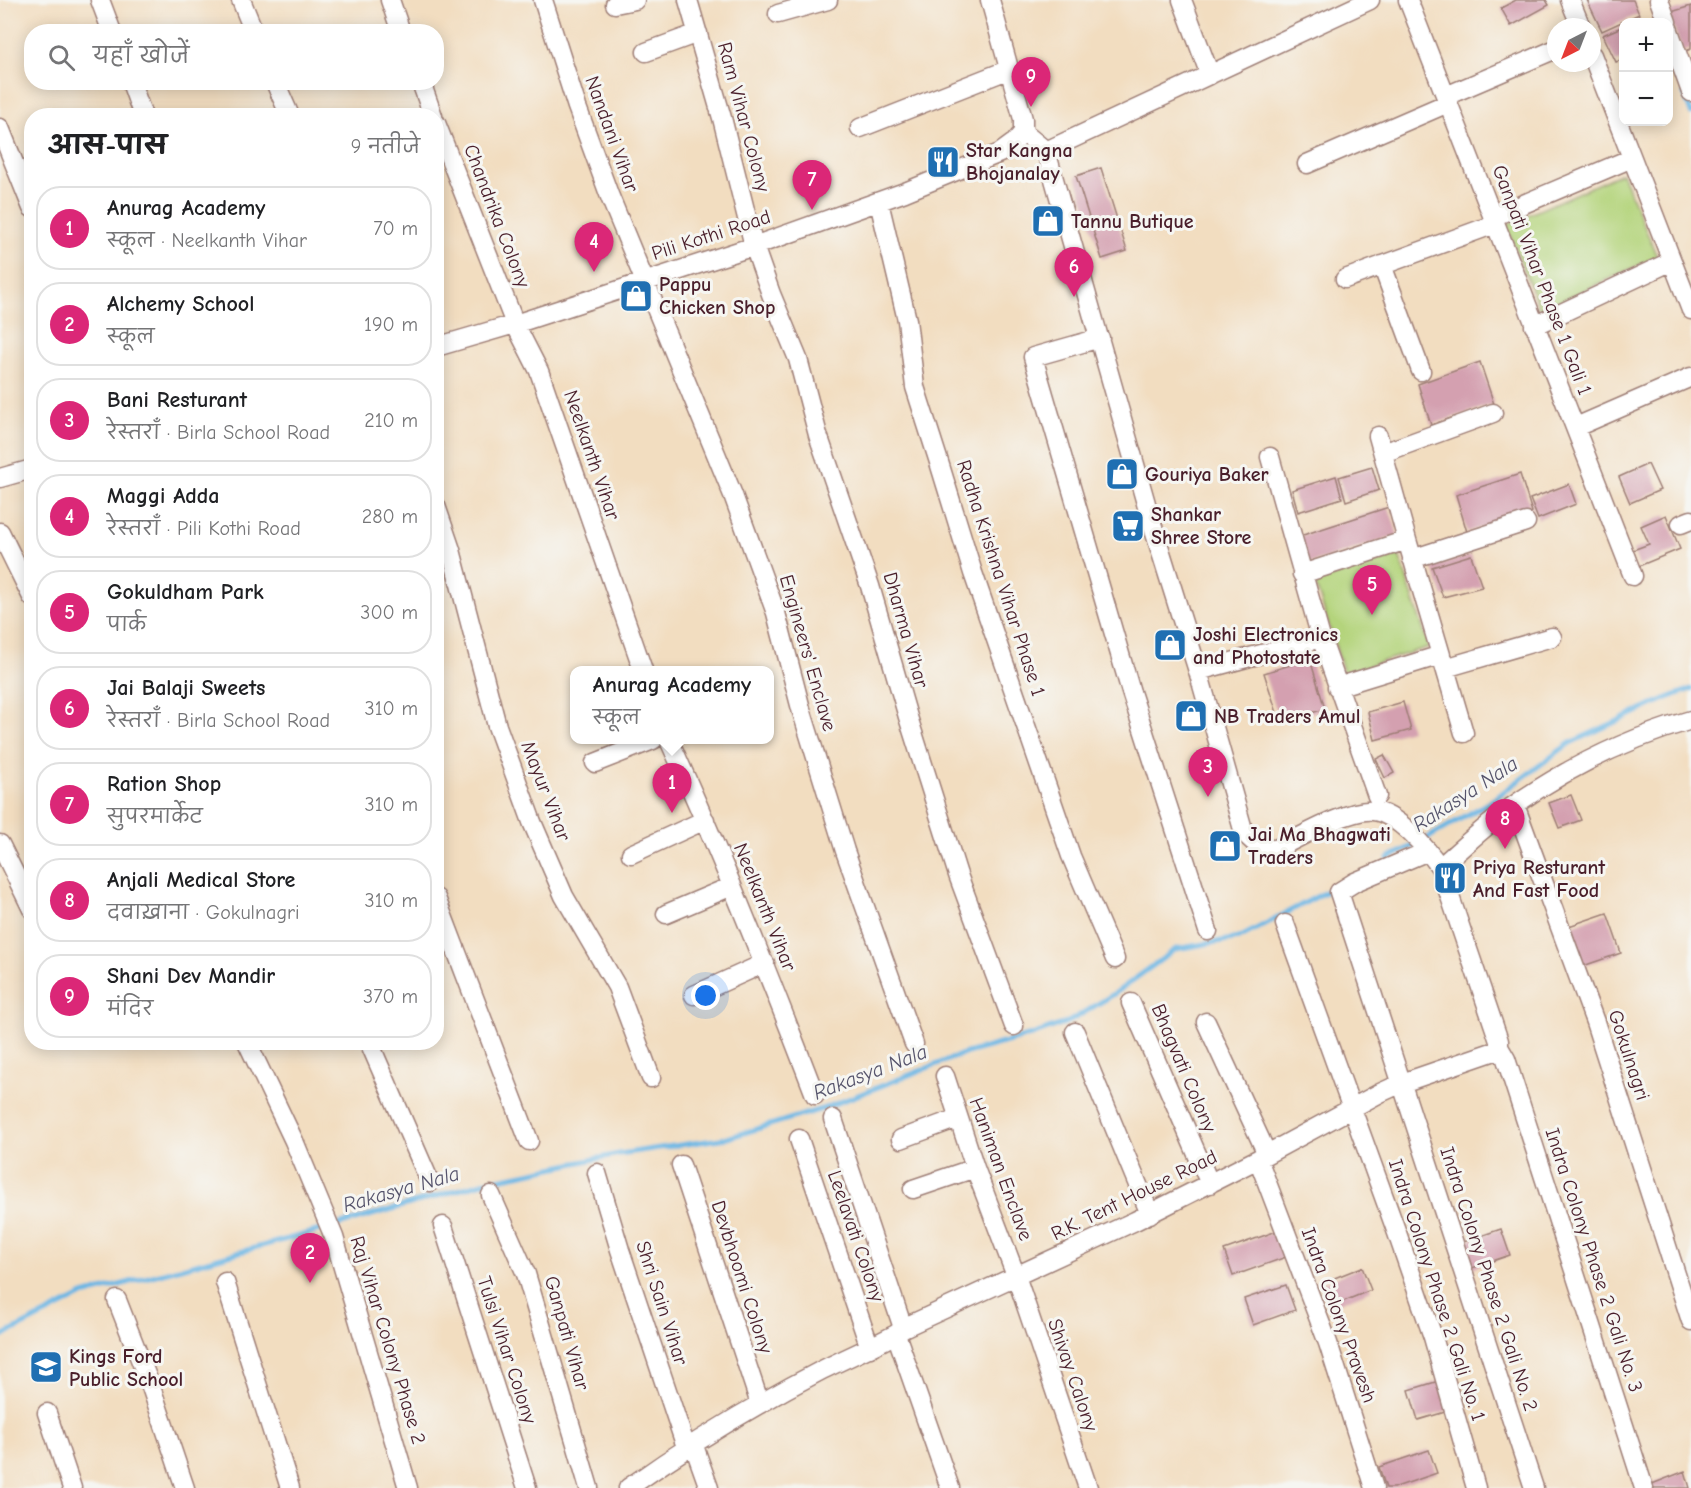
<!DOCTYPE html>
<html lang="hi">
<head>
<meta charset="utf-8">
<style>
	:root { --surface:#fff; --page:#f2f2f2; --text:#202124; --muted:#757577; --line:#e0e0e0; --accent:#db2777 }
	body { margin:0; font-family:"Comic Neue","Playpen Sans Deva",sans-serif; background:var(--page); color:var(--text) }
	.controls { position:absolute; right:18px; top:18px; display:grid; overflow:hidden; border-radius:12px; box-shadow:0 3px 15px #0003 }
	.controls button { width:54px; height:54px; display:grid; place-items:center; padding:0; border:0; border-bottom:2px solid var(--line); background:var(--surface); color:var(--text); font:30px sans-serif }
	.compass { position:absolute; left:1547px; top:18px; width:54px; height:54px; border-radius:50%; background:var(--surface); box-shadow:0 3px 15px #0003; rotate:222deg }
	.you { position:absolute; left:706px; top:996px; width:21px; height:21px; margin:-15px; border:4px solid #fff; border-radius:50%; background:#1a73e8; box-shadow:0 0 0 9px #1a73e833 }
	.badge { display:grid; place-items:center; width:39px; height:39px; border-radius:50%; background:var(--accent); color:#fff; font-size:20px; font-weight:700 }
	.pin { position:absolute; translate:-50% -50px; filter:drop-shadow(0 2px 3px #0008) }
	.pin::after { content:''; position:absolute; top:32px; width:21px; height:18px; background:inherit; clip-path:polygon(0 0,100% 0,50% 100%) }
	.popup { position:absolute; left:570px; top:666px; width:204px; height:78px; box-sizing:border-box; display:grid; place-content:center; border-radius:12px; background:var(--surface); filter:drop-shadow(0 2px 4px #0005); font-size:20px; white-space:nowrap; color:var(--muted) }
	.popup b { font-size:22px; color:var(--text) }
	.popup::after { content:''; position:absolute; left:50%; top:100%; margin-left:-12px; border:12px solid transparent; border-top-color:var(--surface) }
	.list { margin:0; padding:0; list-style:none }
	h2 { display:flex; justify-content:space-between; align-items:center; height:78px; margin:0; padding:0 24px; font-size:26px }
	h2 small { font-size:20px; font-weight:400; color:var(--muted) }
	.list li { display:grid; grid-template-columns:39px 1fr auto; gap:18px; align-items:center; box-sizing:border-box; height:84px; margin:0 12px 12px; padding:0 12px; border:2px solid var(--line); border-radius:24px }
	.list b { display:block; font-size:22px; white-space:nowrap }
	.list p { margin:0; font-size:20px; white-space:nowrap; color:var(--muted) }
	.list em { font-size:20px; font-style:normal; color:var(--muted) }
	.icon { flex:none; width:33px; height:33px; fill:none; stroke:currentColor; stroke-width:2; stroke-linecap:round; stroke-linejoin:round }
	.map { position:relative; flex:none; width:1691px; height:1488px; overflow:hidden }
	.search { position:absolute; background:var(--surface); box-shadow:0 3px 15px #0003; left:24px; top:24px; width:420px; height:66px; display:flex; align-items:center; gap:15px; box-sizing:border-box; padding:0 21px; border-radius:24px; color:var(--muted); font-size:22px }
	.panel { position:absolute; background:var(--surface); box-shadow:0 3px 15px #0003; left:24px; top:108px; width:420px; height:942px; border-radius:24px }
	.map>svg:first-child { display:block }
	.green { fill:#b4d47b; stroke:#7f7a53; stroke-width:1.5 }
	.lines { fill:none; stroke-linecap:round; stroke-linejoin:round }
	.stream { stroke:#6bb6e4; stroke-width:5 }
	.building { fill:#d4a0b0 }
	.minor-casing { stroke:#9e7e76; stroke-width:21 }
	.minor { stroke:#fff; stroke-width:18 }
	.labels { text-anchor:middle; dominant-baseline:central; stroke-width:6; stroke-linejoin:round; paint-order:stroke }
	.street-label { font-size:20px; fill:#4a1f2b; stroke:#f6f6f2 }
	.poi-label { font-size:20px; font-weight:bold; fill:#4a1f2b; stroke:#f6f6f2; text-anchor:start }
	.water-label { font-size:21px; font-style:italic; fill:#56546c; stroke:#f6f6f2 }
</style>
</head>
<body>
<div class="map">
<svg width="1691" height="1488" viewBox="0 0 1691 1488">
	<rect width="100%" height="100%" fill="#f6f6f2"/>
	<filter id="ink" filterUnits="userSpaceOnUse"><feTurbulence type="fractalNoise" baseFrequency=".0167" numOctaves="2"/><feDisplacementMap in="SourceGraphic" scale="12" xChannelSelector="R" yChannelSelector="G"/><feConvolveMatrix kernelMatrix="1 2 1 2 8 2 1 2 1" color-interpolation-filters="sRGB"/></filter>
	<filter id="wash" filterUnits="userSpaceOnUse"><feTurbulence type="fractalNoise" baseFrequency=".008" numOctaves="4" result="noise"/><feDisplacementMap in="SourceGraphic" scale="24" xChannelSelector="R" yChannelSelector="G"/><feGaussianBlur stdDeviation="1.35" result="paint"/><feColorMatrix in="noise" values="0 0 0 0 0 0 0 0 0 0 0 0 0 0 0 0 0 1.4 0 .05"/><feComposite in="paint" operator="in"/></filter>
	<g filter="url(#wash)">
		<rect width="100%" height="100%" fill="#f2ddc0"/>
		<!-- green -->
		<path class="green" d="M 1622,173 L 1657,257 L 1540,310 L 1506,225 Z
			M 1399,555 L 1429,647 L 1344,673 L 1315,582 Z"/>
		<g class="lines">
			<!-- stream -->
			<path class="stream" d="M 1684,93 L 1691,113
				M 1388,858 L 1421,842 L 1491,801 L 1570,743 L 1665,699 L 1691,689
				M 0,1337 L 83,1295 L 331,1227 L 489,1181 L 619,1154 L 727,1138 L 822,1109 L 963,1054 L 1032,1035 L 1070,1021 L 1114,994 L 1176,949 L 1239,938 L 1335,887"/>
		</g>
		<g id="blocks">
			<!-- building -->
			<path class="building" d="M 1516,0 L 1546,0 L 1549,5 L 1511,26 L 1501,8 Z
				M 1587,0 L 1633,0 L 1639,14 L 1602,31 Z
				M 1691,6 L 1691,49 L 1683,52 L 1668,13 Z
				M 1624,26 L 1624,59 L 1616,62 L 1603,35 Z
				M 1101,168 L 1127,251 L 1102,259 L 1076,176 Z
				M 1480,362 L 1494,404 L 1431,425 L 1418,384 Z
				M 1648,464 L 1660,490 L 1630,503 L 1619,477 Z
				M 1372,467 L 1379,490 L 1346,501 L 1339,477 Z
				M 1520,474 L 1532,512 L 1467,532 L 1456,495 Z
				M 1336,476 L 1342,498 L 1298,512 L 1292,490 Z
				M 1569,484 L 1576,504 L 1538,519 L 1530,499 Z
				M 1389,507 L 1398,535 L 1309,564 L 1300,536 Z
				M 1666,515 L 1680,549 L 1639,566 L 1633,550 L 1649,544 L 1641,526 Z
				M 1471,555 L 1482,587 L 1443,597 L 1432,567 Z
				M 1310,659 L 1325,709 L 1280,722 L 1264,673 Z
				M 1403,702 L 1411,730 L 1375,740 L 1368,712 Z
				M 1384,755 L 1394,773 L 1385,778 L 1376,759 Z
				M 1571,795 L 1581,820 L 1559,828 L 1549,803 Z
				M 1607,913 L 1621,953 L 1580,967 L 1566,927 Z
				M 1501,1229 L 1510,1255 L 1472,1268 L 1463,1242 Z
				M 1277,1231 L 1286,1257 L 1233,1276 L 1224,1250 Z
				M 1362,1267 L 1371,1290 L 1332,1306 L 1322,1283 Z
				M 1286,1285 L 1295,1310 L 1253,1325 L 1244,1299 Z
				M 1442,1380 L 1452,1410 L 1418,1420 L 1409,1390 Z
				M 1429,1450 L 1437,1473 L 1393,1488 L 1386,1488 L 1379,1467 Z
				M 1685,1471 L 1690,1488 L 1653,1488 L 1652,1484 Z"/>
		</g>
	</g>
	<g filter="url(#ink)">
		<use href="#blocks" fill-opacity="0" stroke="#9e7e76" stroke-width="1.5"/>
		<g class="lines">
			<!-- minor casing -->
			<g class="minor-casing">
				<path id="minor" d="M 100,0 L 112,32
					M 241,0 L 254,32
					M 390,0 L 401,32
					M 543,0 L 577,107 L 610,197 L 733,495 L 776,613 L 801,709 L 845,851 L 914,1044
					M 688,0 L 722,118 L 754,246 L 771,294 L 798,359 L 818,435 L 870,586 L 908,717 L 958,875 L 1014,1026
					M 990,0 L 1023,119 L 1023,132
					M 1182,0 L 1210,75
					M 1408,0 L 1633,576
					M 1570,0 L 1581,27
					M 1659,0 L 1667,22
					M 615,4 L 635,0
					M 778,14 L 828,0
					M 1668,28 L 1691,92
					M 646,52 L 698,33
					M 1592,55 L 1691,310
					M 131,82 L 143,116
					M 275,82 L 290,116
					M 421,82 L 433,116
					M 1446,96 L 1556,49
					M 436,123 L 515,324 L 539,371 L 643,670
					M 0,128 L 32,208
					M 860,128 L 1010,69
					M 1023,132 L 1046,151 L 1149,514 L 1198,671 L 1244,833 L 1257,845 L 1274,850 C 1297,839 1349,808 1373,811 C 1397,813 1427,849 1440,867 C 1463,847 1485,826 1510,808 C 1565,769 1626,739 1691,720
					M 1046,151 L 1370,0
					M 1307,164 L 1448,103
					M 879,202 L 907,320 L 915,387 L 938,459 L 973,573 L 1071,856 L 1115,959
					M 1493,217 L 1632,158
					M 1382,265 L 1421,371
					M 1345,279 L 1495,224
					M 1534,326 L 1672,261
					M 1100,338 L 1033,357 L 1131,692 L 1208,931
					M 436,347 L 515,324 L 754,246 L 905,192 L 1000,153 L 1015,142 L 1023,132
					M 1576,427 L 1691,377
					M 1378,436 L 1407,540
					M 1383,453 L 1493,413
					M 0,478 L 32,469
					M 436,506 L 451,550 L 497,726 L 532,822 L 564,896 L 617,987 L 651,1078
					M 1681,524 L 1691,520
					M 0,532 L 32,597
					M 1412,559 L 1526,522
					M 1302,574 L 1407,540 L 1441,655 L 1337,687
					M 1321,638 L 1377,796
					M 1442,658 L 1464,733
					M 1445,668 L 1552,637
					M 1198,671 L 1321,638 L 1270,457
					M 669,740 C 722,856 769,975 815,1095
					M 595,763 L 653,740
					M 1515,805 L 1595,1022 L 1691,1321
					M 0,844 L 32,909
					M 1428,851 L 1355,882 L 1339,892 L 1534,1488
					M 631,854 L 705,820
					M 436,898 L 529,1141
					M 666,914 L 732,886
					M 1285,924 L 1397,1233 L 1433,1337 L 1476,1488
					M 694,995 L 765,963
					M 1131,1003 L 1210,1184
					M 1206,1022 L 1267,1154
					M 1075,1032 L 1150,1214
					M 247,1042 L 294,1141 L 334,1237 L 408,1488
					M 369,1042 L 430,1182
					M 1499,1047 L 1506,1059 L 1644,1488
					M 945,1076 L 975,1168 L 1016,1276 L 1088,1488
					M 833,1119 L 903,1328
					M 799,1139 L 870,1348
					M 901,1139 L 958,1118
					M 1258,1159 L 1328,1343 L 1374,1488
					M 681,1165 L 760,1404
					M 597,1173 L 620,1250 L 686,1447
					M 913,1189 L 975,1168
					M 491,1195 L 526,1274 L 589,1488
					M 443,1226 L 527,1488
					M 225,1282 L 290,1488
					M 117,1300 L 151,1387 L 185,1488
					M 896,1334 L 950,1488
					M 47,1413 L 72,1488
					M 693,1443 L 709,1488
					M 628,1488 C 690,1444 754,1405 822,1370 C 846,1358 872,1347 896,1334 L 903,1328 L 1135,1221 L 1258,1159 L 1380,1093 L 1402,1083 L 1495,1051 L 1499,1047 L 1499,1041 L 1440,867"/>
			</g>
			<!-- minor -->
			<use href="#minor" class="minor"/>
		</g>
	</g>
	<!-- icons -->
	<defs>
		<g id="restaurant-square" transform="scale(1.725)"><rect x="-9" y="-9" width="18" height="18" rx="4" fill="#1f6fb2" stroke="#f6f6f2"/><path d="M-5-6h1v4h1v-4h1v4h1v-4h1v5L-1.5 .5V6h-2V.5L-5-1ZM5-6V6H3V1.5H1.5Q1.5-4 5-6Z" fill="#fff"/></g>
		<g id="shop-square" transform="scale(1.725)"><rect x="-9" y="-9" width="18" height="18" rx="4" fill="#1f6fb2" stroke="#f6f6f2"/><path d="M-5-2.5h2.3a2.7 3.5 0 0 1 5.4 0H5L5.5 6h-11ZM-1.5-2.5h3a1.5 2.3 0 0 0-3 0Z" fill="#fff"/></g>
		<g id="supermarket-square" transform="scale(1.725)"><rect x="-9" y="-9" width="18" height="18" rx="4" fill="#1f6fb2" stroke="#f6f6f2"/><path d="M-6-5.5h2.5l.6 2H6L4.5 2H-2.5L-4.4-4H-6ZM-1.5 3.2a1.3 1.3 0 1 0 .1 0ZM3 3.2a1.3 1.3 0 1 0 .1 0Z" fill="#fff"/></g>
		<g id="school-square" transform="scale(1.725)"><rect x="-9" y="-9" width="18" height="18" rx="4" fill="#1f6fb2" stroke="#f6f6f2"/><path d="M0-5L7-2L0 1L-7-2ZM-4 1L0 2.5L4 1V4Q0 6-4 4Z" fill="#fff"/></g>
	</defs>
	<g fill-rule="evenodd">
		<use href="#restaurant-square" x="943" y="162"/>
		<use href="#shop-square" x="1048" y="221"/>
		<use href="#shop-square" x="636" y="296"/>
		<use href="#shop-square" x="1122" y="474"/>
		<use href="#supermarket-square" x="1128" y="526"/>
		<use href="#shop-square" x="1170" y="645"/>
		<use href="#shop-square" x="1191" y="716"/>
		<use href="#shop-square" x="1225" y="846"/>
		<use href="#restaurant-square" x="1450" y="878"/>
		<use href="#school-square" x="46" y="1367"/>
	</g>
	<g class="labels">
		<!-- street labels -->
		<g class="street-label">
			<text transform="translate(744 117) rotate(75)">Ram Vihar Colony</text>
			<text transform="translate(612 134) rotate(70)">Nandani Vihar</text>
			<text transform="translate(497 216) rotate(69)">Chandrika Colony</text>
			<text transform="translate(711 235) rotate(-18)">Pili Kothi Road</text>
			<text transform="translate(1542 280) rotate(69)">Ganpati Vihar Phase 1 Gali 1</text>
			<text transform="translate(592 455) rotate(71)">Neelkanth Vihar</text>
			<text transform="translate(1001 578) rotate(72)">Radha Krishna Vihar Phase 1</text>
			<text transform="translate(906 630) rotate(74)">Dharma Vihar</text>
			<text transform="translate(808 653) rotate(74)">Engineers' Enclave</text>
			<text transform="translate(546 791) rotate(69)">Mayur Vihar</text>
			<text transform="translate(765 907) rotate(68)">Neelkanth Vihar</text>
			<text transform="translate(1629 1055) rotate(72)">Gokulnagri</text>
			<text transform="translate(1184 1068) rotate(67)">Bhagvati Colony</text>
			<text transform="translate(1001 1169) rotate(70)">Haniman Enclave</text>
			<text transform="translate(1134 1195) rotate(-26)">R.K. Tent House Road</text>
			<text transform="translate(856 1236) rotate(71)">Leelavati Colony</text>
			<text transform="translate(1594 1260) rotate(72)">Indra Colony Phase 2 Gali No. 3</text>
			<text transform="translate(742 1277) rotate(72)">Devbhoomi Colony</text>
			<text transform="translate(1489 1279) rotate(72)">Indra Colony Phase 2 Gali No. 2</text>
			<text transform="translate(1437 1290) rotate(72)">Indra Colony Phase 2 Gali No. 1</text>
			<text transform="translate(662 1303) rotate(72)">Shri Sain Vihar</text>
			<text transform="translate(1339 1315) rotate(70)">Indra Colony Pravesh</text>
			<text transform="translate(567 1333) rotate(74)">Ganpati Vihar</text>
			<text transform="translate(388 1340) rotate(73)">Raj Vihar Colony Phase 2</text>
			<text transform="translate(507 1350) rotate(72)">Tulsi Vihar Colony</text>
			<text transform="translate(1073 1375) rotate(71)">Shivay Calony</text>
		</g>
		<!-- poi labels -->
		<g class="poi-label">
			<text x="966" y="150">Star Kangna<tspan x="966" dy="23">Bhojanalay</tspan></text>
			<text x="1071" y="221">Tannu Butique</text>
			<text x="659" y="284">Pappu<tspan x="659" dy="23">Chicken Shop</tspan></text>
			<text x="1145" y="474">Gouriya Baker</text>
			<text x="1151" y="514">Shankar<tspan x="1151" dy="23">Shree Store</tspan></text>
			<text x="1193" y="634">Joshi Electronics<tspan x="1193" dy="23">and Photostate</tspan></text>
			<text x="1214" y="716">NB Traders Amul</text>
			<text x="1248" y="834">Jai Ma Bhagwati<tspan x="1248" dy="23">Traders</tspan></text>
			<text x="1473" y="867">Priya Resturant<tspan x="1473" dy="23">And Fast Food</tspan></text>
			<text x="69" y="1356">Kings Ford<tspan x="69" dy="23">Public School</tspan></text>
		</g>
		<!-- water labels -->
		<g class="water-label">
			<text transform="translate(1465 794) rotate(-33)">Rakasya Nala</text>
			<text transform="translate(870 1072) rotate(-21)">Rakasya Nala</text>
			<text transform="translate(401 1189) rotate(-16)">Rakasya Nala</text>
		</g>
	</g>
</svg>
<div class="controls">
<button>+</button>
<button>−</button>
</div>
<svg class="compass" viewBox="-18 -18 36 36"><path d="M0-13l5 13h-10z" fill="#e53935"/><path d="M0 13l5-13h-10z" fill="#757577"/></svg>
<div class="you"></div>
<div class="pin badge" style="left:672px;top:813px">1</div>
<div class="popup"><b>Anurag Academy</b>स्कूल</div>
<div class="pin badge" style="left:310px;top:1283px">2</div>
<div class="pin badge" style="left:1208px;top:797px">3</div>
<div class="pin badge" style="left:594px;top:272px">4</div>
<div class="pin badge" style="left:1372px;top:615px">5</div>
<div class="pin badge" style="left:1074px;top:297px">6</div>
<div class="pin badge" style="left:812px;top:210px">7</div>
<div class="pin badge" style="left:1505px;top:849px">8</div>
<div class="pin badge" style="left:1031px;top:107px">9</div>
<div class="search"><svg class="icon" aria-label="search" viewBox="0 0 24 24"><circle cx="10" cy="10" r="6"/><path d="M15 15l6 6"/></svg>यहाँ खोजें</div>
<section class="panel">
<h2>आस-पास<small>9 नतीजे</small></h2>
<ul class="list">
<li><span class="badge">1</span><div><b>Anurag Academy</b><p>स्कूल · Neelkanth Vihar</p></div><em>70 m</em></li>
<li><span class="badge">2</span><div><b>Alchemy School</b><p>स्कूल</p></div><em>190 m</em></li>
<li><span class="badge">3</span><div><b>Bani Resturant</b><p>रेस्तराँ · Birla School Road</p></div><em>210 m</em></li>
<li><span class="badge">4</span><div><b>Maggi Adda</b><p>रेस्तराँ · Pili Kothi Road</p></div><em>280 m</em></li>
<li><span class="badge">5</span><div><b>Gokuldham Park</b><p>पार्क</p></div><em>300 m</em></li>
<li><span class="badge">6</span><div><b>Jai Balaji Sweets</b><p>रेस्तराँ · Birla School Road</p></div><em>310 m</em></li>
<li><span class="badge">7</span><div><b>Ration Shop</b><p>सुपरमार्केट</p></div><em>310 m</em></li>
<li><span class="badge">8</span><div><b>Anjali Medical Store</b><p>दवाख़ाना · Gokulnagri</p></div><em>310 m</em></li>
<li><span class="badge">9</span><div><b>Shani Dev Mandir</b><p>मंदिर</p></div><em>370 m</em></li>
</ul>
</section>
</div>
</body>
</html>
